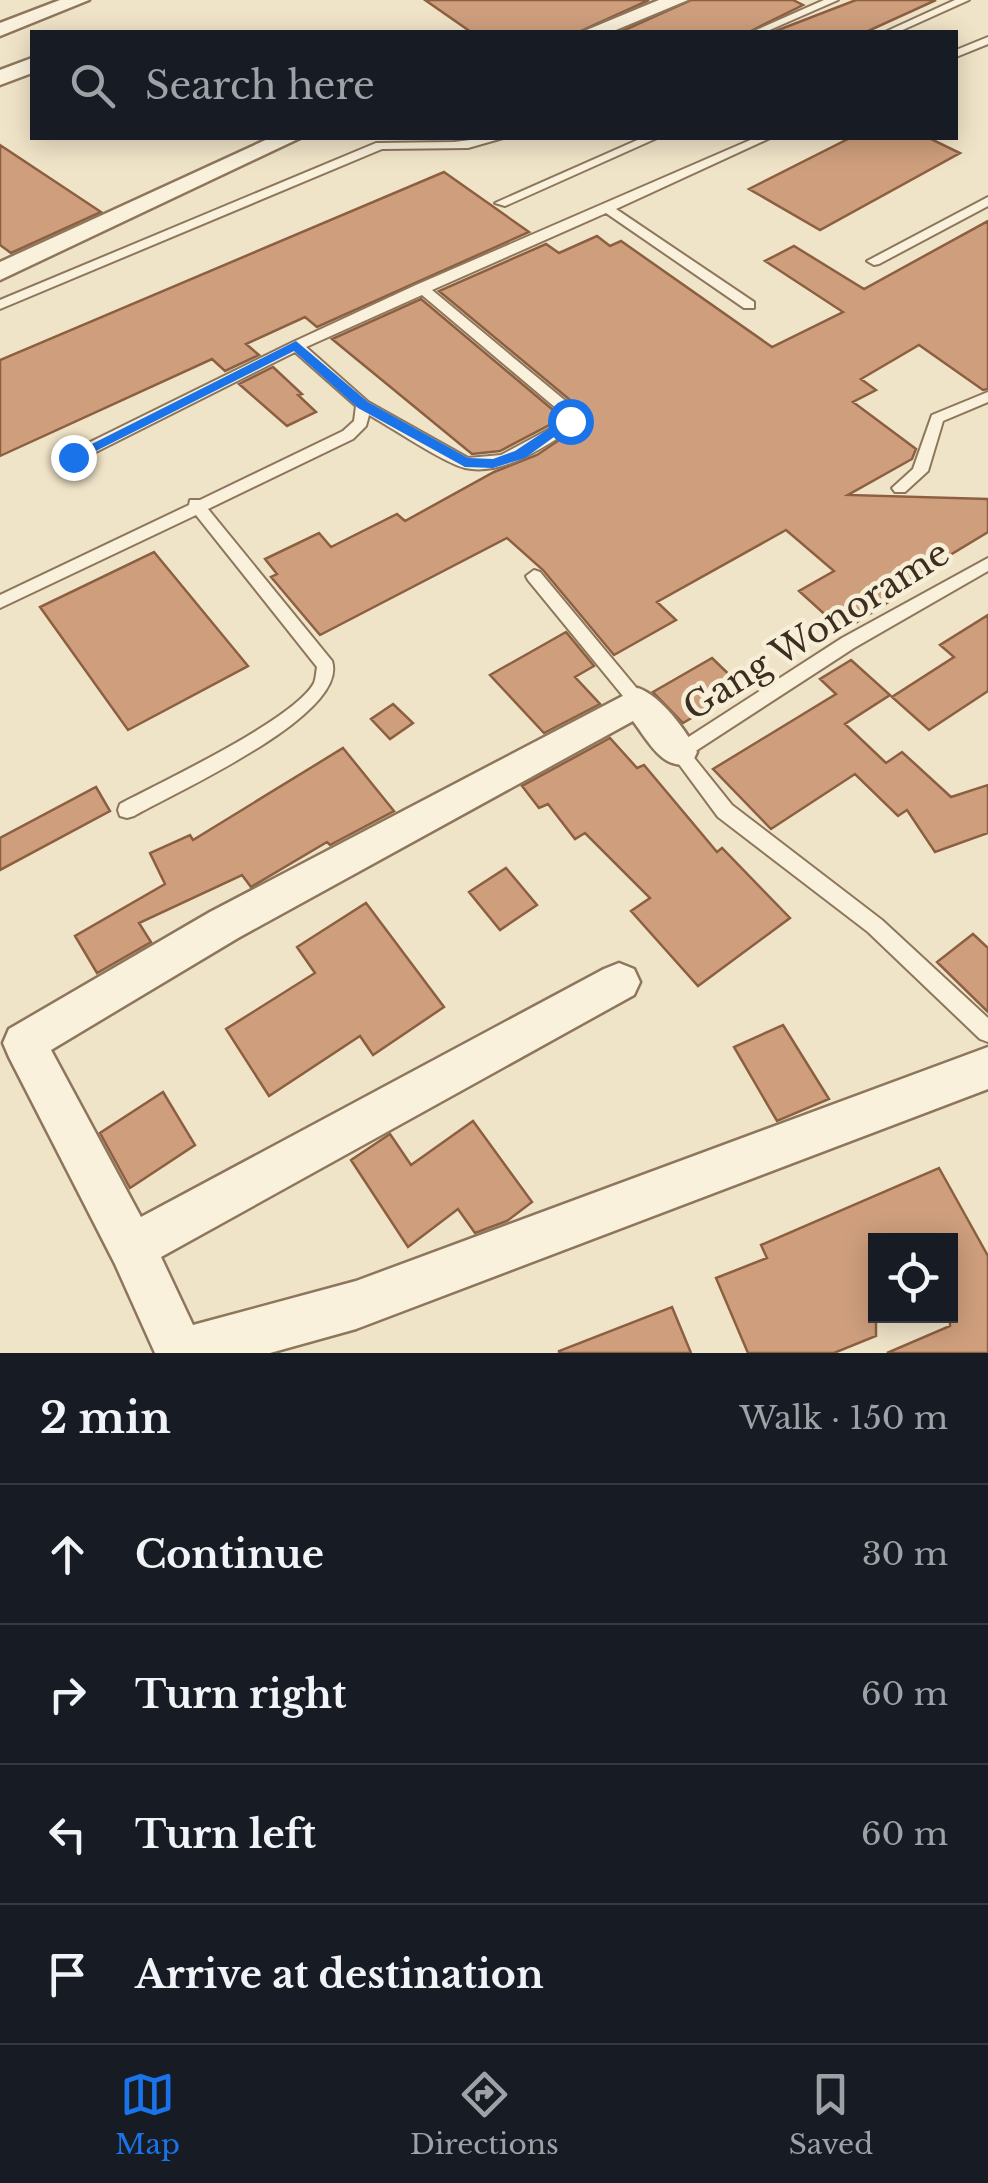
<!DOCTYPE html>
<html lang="en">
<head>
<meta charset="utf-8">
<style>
	:root { --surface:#171b24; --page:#20242c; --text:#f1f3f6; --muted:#9ea1a6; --line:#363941; --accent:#1a73e8 }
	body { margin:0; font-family:"Libre Baskerville",serif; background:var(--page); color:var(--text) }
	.controls { position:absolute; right:30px; bottom:30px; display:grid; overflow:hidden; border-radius:0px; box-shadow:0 5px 25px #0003 }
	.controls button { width:90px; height:90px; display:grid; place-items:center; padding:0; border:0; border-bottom:2px solid var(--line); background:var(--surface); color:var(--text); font:50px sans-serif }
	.stop { position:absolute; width:30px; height:30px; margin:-22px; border:8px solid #1a73e8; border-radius:50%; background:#fff }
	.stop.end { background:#1a73e8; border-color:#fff; box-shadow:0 2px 10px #0008 }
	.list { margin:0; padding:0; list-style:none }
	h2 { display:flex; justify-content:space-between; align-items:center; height:130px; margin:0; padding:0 40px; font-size:42px }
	h2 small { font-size:32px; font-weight:400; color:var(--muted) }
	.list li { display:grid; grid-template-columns:65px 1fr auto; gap:30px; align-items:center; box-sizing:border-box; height:140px; padding:0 40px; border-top:2px solid var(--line) }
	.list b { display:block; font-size:38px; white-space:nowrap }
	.list em { font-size:32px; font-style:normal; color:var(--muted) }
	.icon { flex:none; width:55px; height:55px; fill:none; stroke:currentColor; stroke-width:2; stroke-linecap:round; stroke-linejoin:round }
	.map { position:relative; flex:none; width:988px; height:1353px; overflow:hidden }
	.search { position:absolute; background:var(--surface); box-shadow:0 5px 25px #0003; left:30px; right:30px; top:30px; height:110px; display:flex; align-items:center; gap:25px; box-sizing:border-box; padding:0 35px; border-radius:0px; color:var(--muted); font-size:38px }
	.sheet { height:690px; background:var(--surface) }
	nav { display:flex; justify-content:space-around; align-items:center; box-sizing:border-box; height:140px; border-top:2px solid var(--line); background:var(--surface); font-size:28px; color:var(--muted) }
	nav a { display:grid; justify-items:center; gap:5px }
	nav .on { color:var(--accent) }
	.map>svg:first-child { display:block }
	.building { fill:#cf9f7d; stroke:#8d5f41; stroke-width:2.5 }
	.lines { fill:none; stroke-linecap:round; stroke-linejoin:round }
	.service-casing { stroke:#8d765c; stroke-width:4 }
	.minor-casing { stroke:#8d765c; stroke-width:5 }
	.service { fill:#faf1dc; fill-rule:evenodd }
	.minor { fill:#faf1dc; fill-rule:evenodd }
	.route { fill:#1a73e8 }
	.labels { text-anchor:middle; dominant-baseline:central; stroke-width:9; stroke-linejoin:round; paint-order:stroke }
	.street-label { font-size:35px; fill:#3d2e20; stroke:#f7eed8 }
</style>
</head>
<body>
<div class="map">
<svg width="988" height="1353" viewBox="0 0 988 1353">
	<rect width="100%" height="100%" fill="#f0e4c8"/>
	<!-- building -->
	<path class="building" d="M 425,0 L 649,0 L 579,32 L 471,32 Z
		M 691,0 L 793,0 L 803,5 L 749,32 L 620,32 Z
		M 856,0 L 936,0 L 866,32 L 773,32 Z
		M 850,138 L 929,138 L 960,153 L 820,230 L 749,189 Z
		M 0,145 L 101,212 L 11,253 L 0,245 Z
		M 444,172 L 529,232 L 317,327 L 305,317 L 246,344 L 259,355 L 225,371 L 212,359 L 0,456 L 0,360 Z
		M 988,221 L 988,389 L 983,390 L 919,345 L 861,379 L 876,390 L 853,402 L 916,449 L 912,459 L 848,495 L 988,499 L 988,532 L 909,580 L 915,585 L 843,631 L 799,591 L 834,571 L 786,530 L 657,602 L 676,620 L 614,655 L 543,570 L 507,538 L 320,635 L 271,577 L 277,574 L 265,559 L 319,533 L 331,547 L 397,514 L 405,521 L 494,472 L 537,455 L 577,428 L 570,400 L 439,291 L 546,244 L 559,253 L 597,236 L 610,246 L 621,241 L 772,347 L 843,312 L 765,261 L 794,246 L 864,289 Z
		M 421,299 L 553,410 L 555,422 L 500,451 L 472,454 L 332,339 Z
		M 273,367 L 302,394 L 298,395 L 316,412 L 287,426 L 239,384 Z
		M 154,552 L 248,666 L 128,730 L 40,607 Z
		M 988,615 L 988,691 L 929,730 L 892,697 L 954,657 L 940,645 Z
		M 566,632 L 594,666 L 575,677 L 600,704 L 544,733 L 490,675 Z
		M 712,658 L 743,688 L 683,723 L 653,692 Z
		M 851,660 L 890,695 L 845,724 L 886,763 L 902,752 L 951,797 L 988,785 L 988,833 L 935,852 L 907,810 L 898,816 L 855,774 L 771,829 L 713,769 L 836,694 L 820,679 Z
		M 393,704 L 413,723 L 390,739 L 371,719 Z
		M 610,738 L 637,768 L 644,765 L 717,852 L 722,848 L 790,918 L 698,986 L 631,911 L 650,898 L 585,833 L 575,839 L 548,804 L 539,808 L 522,786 Z
		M 343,748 L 394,811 L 330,845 L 327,842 L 251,887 L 242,875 L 139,923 L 151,942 L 97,973 L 75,936 L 165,884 L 150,853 L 190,835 L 193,840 Z
		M 96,787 L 110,811 L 0,870 L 0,838 Z
		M 506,868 L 537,905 L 500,930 L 469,892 Z
		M 366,903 L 444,1007 L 373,1055 L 360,1036 L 269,1096 L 226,1029 L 315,973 L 297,947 Z
		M 973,934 L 988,948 L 988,1012 L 937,962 Z
		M 783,1025 L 829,1099 L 777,1121 L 734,1047 Z
		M 163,1092 L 195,1145 L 130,1188 L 100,1133 Z
		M 473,1121 L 532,1202 L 507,1221 L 475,1233 L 458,1209 L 408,1247 L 351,1160 L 390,1134 L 411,1165 Z
		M 939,1168 L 988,1256 L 988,1353 L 887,1353 L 950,1326 L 950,1240 L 876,1240 L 876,1336 L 834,1353 L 748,1353 L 716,1278 L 767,1258 L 761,1245 Z
		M 672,1307 L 691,1353 L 559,1353 L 559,1351 Z"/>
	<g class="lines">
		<!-- service casing -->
		<g class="service-casing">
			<path id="service" d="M 824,0 L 838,0 L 765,32 L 752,32 Z
				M 955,0 L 969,0 L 898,32 L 885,32 Z
				M 988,37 L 988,44 L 956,57 L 956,50 Z
				M 486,138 L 503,138 L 468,148 L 382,149 L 0,309 L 0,300 L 376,143 L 454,142 Z
				M 642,138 L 657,138 L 505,206 L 495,203 Z
				M 755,138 L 770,138 L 616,209 L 754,302 L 754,308 L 744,308 L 606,213 L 432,290 L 568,403 L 574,426 L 572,429 C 542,448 503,476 465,468 C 444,463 391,427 369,415 L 366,426 L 353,439 L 208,509 L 332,661 C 350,715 173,793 134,816 L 127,818 L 120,816 L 118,810 L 120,804 C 161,782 294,720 314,683 C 316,678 316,672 317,667 L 196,515 L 0,608 L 0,595 L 189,505 L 190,500 L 200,500 L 343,431 L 354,421 L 356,406 L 295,352 L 78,461 L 68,461 L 65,457 L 68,453 L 291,343 L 416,285 ZM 422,295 L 556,408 L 559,424 L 501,455 L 468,458 L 368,402 L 306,347 Z
				M 988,197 L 988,206 L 879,264 L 874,265 L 867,261 Z
				M 988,392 L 988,402 L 943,421 L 928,471 L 905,492 L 895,492 L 892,488 L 913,469 L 932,415 Z
				M 988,558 L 988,571 L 854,648 L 691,754 L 732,805 L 882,920 L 988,1018 L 988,1042 L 980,1039 L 868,932 L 718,817 L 670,752 L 673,747 L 842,638 Z
				M 534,570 L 540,572 L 644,697 L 647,702 L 644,707 L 632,707 L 528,580 L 526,576 Z"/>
		</g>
		<!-- minor casing -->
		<g class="minor-casing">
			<path id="minor" d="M 60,0 L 89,0 L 0,36 L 0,23 Z
				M 659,0 L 688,0 L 611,32 L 582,32 Z
				M 32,58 L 32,73 L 0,85 L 0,70 Z
				M 270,138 L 300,138 L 0,280 L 0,262 Z
				M 638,688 C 661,696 686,730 697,752 L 692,763 C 663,772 649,742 633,721 L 238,938 L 51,1050 L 141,1217 L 604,969 L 619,963 L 634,969 L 640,982 L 634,995 L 161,1257 L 193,1325 L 356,1281 L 988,1047 L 988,1089 L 356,1329 L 270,1353 L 155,1353 L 115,1264 L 9,1057 L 3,1043 L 9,1029 L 210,912 Z"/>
		</g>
		<!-- service -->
		<use href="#service" class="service"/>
		<!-- minor -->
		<use href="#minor" class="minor"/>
	</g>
	<!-- route -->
	<path class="route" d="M 296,341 L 368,402 L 468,458 L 493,459 L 515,451 L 565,418 L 576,421 L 525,458 L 493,468 L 465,467 L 358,408 L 294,351 L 78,460 L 66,457 Z"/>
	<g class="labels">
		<!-- street labels -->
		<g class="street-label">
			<text transform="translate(816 630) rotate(-32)">Gang Wonorame</text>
		</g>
	</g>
</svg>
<div class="controls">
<button><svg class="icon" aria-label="locate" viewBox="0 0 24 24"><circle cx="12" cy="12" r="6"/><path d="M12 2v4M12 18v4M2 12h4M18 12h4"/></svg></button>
</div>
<div class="stop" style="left:570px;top:421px"></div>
<div class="stop end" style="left:73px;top:457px"></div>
<div class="search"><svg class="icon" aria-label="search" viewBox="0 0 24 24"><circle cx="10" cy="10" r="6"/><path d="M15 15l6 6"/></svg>Search here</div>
</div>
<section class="sheet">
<h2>2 min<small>Walk · 150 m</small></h2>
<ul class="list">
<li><svg class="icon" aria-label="ahead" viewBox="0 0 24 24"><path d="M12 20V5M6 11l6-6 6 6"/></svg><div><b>Continue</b></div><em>30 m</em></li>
<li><svg class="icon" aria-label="right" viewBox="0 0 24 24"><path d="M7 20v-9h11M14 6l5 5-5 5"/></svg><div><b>Turn right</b></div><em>60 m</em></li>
<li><svg class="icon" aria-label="left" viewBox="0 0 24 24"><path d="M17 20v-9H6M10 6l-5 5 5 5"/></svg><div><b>Turn left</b></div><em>60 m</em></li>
<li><svg class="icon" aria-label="arrive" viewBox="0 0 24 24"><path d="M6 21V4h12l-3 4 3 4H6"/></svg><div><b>Arrive at destination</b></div></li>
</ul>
</section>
<nav>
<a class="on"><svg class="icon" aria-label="map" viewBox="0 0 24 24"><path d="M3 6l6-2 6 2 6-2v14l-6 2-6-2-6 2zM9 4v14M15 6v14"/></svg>Map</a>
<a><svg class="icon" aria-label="directions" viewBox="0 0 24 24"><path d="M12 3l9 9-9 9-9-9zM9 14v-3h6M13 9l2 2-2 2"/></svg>Directions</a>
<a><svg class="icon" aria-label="saved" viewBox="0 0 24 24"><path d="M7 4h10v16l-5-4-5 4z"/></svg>Saved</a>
</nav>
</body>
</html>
